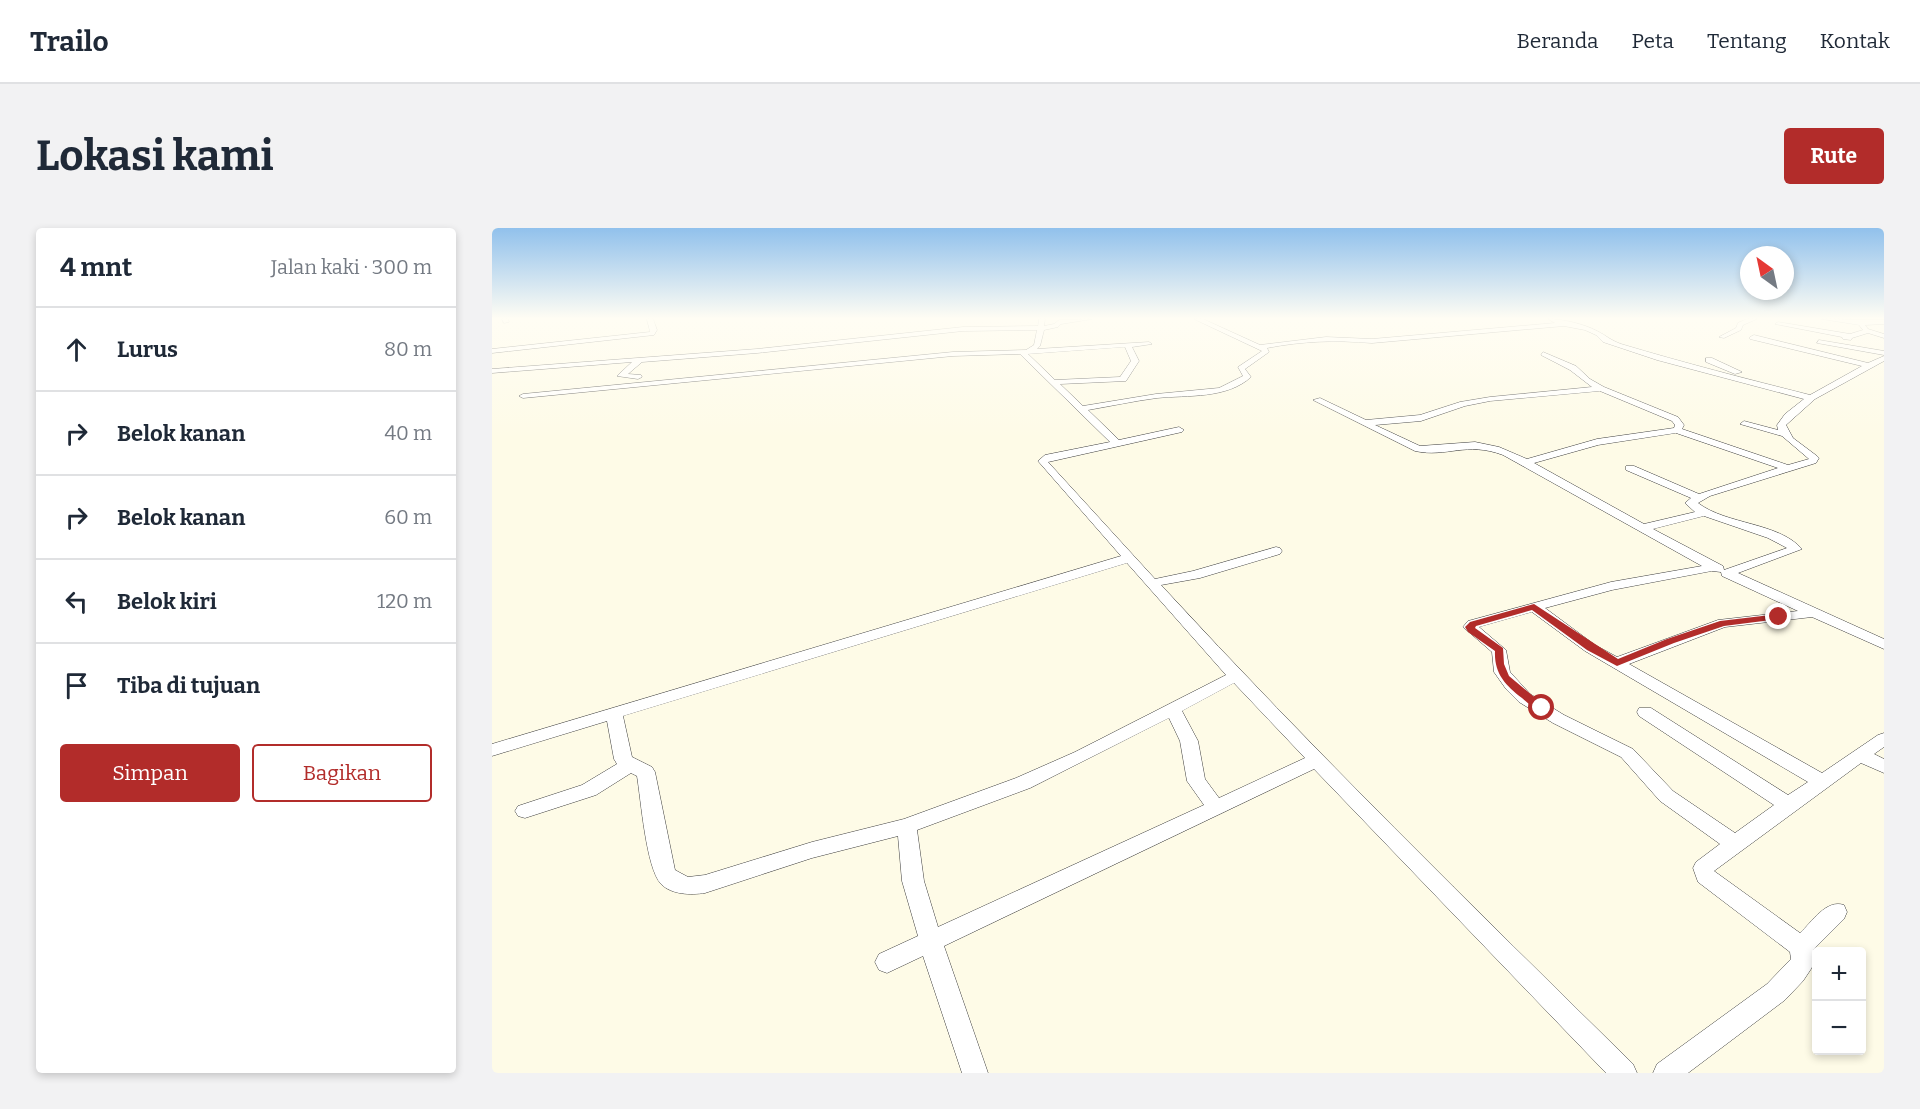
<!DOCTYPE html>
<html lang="id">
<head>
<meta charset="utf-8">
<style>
	:root { --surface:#fff; --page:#f2f2f3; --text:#1f2937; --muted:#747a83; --line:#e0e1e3; --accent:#b22c2a }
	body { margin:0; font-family:Bitter,serif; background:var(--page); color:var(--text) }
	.controls { position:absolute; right:18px; bottom:18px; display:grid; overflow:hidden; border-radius:6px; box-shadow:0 3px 9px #0003 }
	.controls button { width:54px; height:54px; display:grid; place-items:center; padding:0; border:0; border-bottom:2px solid var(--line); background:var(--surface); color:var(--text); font:30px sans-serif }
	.compass { position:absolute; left:1248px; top:18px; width:54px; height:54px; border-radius:50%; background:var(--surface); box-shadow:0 3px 9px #0003; rotate:327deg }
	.stop { position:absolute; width:18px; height:18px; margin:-14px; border:4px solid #b22c2a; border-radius:50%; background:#fff }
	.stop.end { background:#b22c2a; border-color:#fff; box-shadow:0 2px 6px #0008 }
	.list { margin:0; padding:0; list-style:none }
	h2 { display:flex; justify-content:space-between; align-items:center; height:78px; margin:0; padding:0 24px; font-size:26px }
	h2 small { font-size:20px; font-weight:400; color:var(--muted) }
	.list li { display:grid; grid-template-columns:39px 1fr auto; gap:18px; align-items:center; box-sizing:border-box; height:84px; padding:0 24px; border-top:2px solid var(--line) }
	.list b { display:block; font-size:22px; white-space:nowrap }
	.list em { font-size:20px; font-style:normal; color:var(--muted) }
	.actions { display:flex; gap:12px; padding:18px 24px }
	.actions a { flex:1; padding:14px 0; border:2px solid var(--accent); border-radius:6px; text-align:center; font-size:21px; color:var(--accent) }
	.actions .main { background:var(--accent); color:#fff }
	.icon { flex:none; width:33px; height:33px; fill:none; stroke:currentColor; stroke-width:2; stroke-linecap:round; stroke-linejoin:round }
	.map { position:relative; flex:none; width:1392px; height:845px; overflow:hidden; border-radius:6px }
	header { display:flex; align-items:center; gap:36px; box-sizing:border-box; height:84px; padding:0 30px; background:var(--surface); border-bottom:2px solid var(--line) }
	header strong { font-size:28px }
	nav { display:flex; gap:33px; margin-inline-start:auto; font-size:21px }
	.intro { display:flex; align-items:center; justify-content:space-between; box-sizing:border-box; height:144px; padding:0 36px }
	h1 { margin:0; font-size:42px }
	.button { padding:15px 27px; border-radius:6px; background:var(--accent); color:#fff; font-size:21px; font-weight:700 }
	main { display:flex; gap:36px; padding:0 36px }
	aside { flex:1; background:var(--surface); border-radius:6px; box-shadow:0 3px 9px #0003 }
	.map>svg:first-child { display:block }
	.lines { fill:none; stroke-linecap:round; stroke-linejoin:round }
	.street-casing { stroke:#3d3d3d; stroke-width:1 }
	.street { fill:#fff; fill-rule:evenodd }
	.route { fill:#b22c2a }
</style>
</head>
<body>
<header>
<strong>Trailo</strong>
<nav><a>Beranda</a><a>Peta</a><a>Tentang</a><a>Kontak</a></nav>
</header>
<div class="intro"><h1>Lokasi kami</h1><a class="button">Rute</a></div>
<main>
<aside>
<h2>4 mnt<small>Jalan kaki · 300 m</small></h2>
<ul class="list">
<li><svg class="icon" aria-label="ahead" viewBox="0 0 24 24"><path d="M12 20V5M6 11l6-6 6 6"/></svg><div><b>Lurus</b></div><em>80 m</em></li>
<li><svg class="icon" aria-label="right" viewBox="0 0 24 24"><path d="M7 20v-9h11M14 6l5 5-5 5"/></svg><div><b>Belok kanan</b></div><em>40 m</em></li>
<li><svg class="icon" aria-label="right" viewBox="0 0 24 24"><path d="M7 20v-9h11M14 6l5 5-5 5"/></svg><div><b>Belok kanan</b></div><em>60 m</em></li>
<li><svg class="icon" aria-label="left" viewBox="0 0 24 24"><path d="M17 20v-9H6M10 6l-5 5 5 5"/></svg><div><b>Belok kiri</b></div><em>120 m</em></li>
<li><svg class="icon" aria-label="arrive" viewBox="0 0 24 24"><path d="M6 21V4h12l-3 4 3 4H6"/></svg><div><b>Tiba di tujuan</b></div></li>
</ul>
<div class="actions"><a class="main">Simpan</a><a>Bagikan</a></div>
</aside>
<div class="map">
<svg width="1392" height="845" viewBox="0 0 1392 845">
	<rect width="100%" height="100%" fill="#fefbe7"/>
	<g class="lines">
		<!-- street casing -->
		<g class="street-casing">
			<path id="street" d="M 10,91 L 16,91 L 17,94 L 12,95 Z
				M 155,91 L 161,91 L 165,102 L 162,107 L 0,125 L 0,121 L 158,104 Z
				M 547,91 L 553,91 L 552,98 L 562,96 L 567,92 L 600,91 L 569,96 L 566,99 L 552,102 L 548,118 L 545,121 L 657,114 L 660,116 L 640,119 L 647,133 L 634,153 L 568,156 L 591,178 L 664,166 L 727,160 L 751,148 L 746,139 L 770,123 L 702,91 L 711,91 L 768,117 L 834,109 L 880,111 L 1063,95 L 1056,91 C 1071,91 1092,96 1105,103 C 1115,108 1118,112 1129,116 C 1192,135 1255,151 1318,167 L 1370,138 L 1258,111 L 1258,109 L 1262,107 L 1376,135 L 1392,128 L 1392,133 L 1323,171 L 1294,197 L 1301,210 L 1325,228 L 1327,230 L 1324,235 L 1218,268 L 1206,275 C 1235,297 1286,294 1310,321 L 1246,345 L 1392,411 L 1392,421 L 1320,389 L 1233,399 L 1137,436 L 1330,545 L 1386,507 L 1392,505 L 1392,519 L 1382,526 L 1392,531 L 1392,545 L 1369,535 L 1222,643 L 1308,705 C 1320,694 1334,671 1352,677 L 1355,684 L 1352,691 L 1321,722 L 1323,733 L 1319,741 L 1311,753 L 1293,772 L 1196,845 L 1161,845 L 1165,836 L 1275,756 L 1299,731 L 1298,724 L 1206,654 L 1201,640 L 1204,634 L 1228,616 L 1168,573 L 1129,529 L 1061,495 L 1027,474 L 1014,461 L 1002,444 L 1000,424 L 971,399 L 976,393 L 1119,354 L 1210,338 L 1011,227 C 974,213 955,230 923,223 L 821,172 L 828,170 L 874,192 L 928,187 L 968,174 L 998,169 L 1100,159 L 1078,142 L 1049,127 L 1051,124 L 1084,138 L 1098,151 L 1112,159 L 1186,189 L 1192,197 L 1190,201 L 1296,237 L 1317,231 L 1290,208 L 1248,196 L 1252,193 L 1286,202 L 1285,197 L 1293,186 L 1312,171 L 1165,132 L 1111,114 L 1104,107 L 1093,102 L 1072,98 L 880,115 C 843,112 811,113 775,120 L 777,124 L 753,141 L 759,149 C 735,171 696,167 665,170 C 642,173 619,178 596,182 L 627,212 L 687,199 L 692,202 L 690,204 L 556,234 L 663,351 L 701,343 L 784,319 L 788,320 L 790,323 L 788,326 L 708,350 L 669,357 C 821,522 981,679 1141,836 L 1145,845 L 1114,845 L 822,541 L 452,718 L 496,845 L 470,845 L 431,728 L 395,745 L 387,742 L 383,734 L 387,726 L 426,708 L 410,653 L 406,608 L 320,630 L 213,665 C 199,667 180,667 169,656 C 154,640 149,572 145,548 L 139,545 L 104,567 L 33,590 L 26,588 L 23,583 L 26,578 L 90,557 L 125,536 L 122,531 L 115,493 L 0,528 L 0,516 L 629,328 L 546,233 L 553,227 L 618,214 L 528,126 L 461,128 L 31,170 L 27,168 L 31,166 L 461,124 L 534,122 L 542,117 L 545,102 L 471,103 L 265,125 L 150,134 L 136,146 L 149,147 L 150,149 L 146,151 L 125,148 L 140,134 L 0,145 L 0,141 L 265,121 L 471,99 L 546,98 ZM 633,119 L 639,133 L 628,149 L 563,152 L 536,126 ZM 1108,163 L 1180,193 L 1183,197 L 1182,200 L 1105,211 L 1035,231 L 1007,219 L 983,214 L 928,218 L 883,197 L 929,193 L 973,178 L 998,173 ZM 1184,205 L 1286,240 L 1207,266 L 1142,238 L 1134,238 L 1134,242 L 1199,270 L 1193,275 L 1203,284 L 1152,296 L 1042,235 L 1106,217 ZM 1212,288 L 1276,310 L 1295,320 L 1232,342 L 1231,338 L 1161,301 ZM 635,335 L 734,447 L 583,524 L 524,550 L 412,591 L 320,614 L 213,647 L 196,649 L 183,642 L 163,544 L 160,539 L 140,529 L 131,488 ZM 1220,343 L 1229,344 L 1230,348 L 1306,383 L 1226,392 L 1125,429 L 1103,417 L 1053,380 L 1120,362 ZM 1040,384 L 1093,423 L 1316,554 L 1296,567 L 1159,480 L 1147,480 L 1145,484 L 1147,488 L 1282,577 L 1243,605 L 1181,563 L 1141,521 L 1072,487 L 1038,466 L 1018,444 L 1014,422 L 987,399 ZM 742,455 L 813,530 L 727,570 L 713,551 L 706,513 L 690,483 ZM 677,490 L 688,513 L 695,553 L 712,577 L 446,699 L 432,653 L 425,602 L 538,560 Z
				M 1255,91 L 1265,91 L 1251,97 L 1249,102 L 1232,110 L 1227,109 L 1244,100 L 1246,95 Z
				M 1330,91 L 1392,92 L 1392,96 L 1373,97 L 1376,101 L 1392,106 L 1392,110 L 1376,105 L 1360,110 L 1359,112 L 1351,111 L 1350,109 L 1283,96 L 1286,94 L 1358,106 L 1371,102 L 1367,97 Z
				M 1327,112 L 1392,123 L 1392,127 L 1325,115 Z
				M 1214,130 L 1220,130 L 1250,144 L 1243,146 L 1214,134 Z"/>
		</g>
		<!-- street -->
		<use href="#street" class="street"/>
	</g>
	<!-- sky -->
	<linearGradient id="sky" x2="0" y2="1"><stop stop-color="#91c1ec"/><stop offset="0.43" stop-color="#fffdf4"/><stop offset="1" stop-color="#fffdf4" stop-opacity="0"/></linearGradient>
	<rect width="1392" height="210" fill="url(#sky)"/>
	<!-- route -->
	<path class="route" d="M 1042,376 L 1126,431 L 1175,411 L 1228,393 L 1287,386 L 1291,389 L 1287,391 L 1232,398 L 1182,415 L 1125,438 L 1095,422 L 1040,382 L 984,398 L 983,400 L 1011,420 L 1012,436 L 1017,448 L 1053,478 L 1055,480 L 1050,484 C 1042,481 1036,475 1030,470 C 1013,457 1002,445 1003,423 L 976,404 L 973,399 L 978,394 Z"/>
</svg>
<div class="controls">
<button>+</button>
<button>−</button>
</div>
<svg class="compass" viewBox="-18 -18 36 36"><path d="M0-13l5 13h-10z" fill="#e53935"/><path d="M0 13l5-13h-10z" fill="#747a83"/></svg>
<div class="stop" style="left:1050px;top:480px"></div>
<div class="stop end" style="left:1287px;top:389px"></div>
</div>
</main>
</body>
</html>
